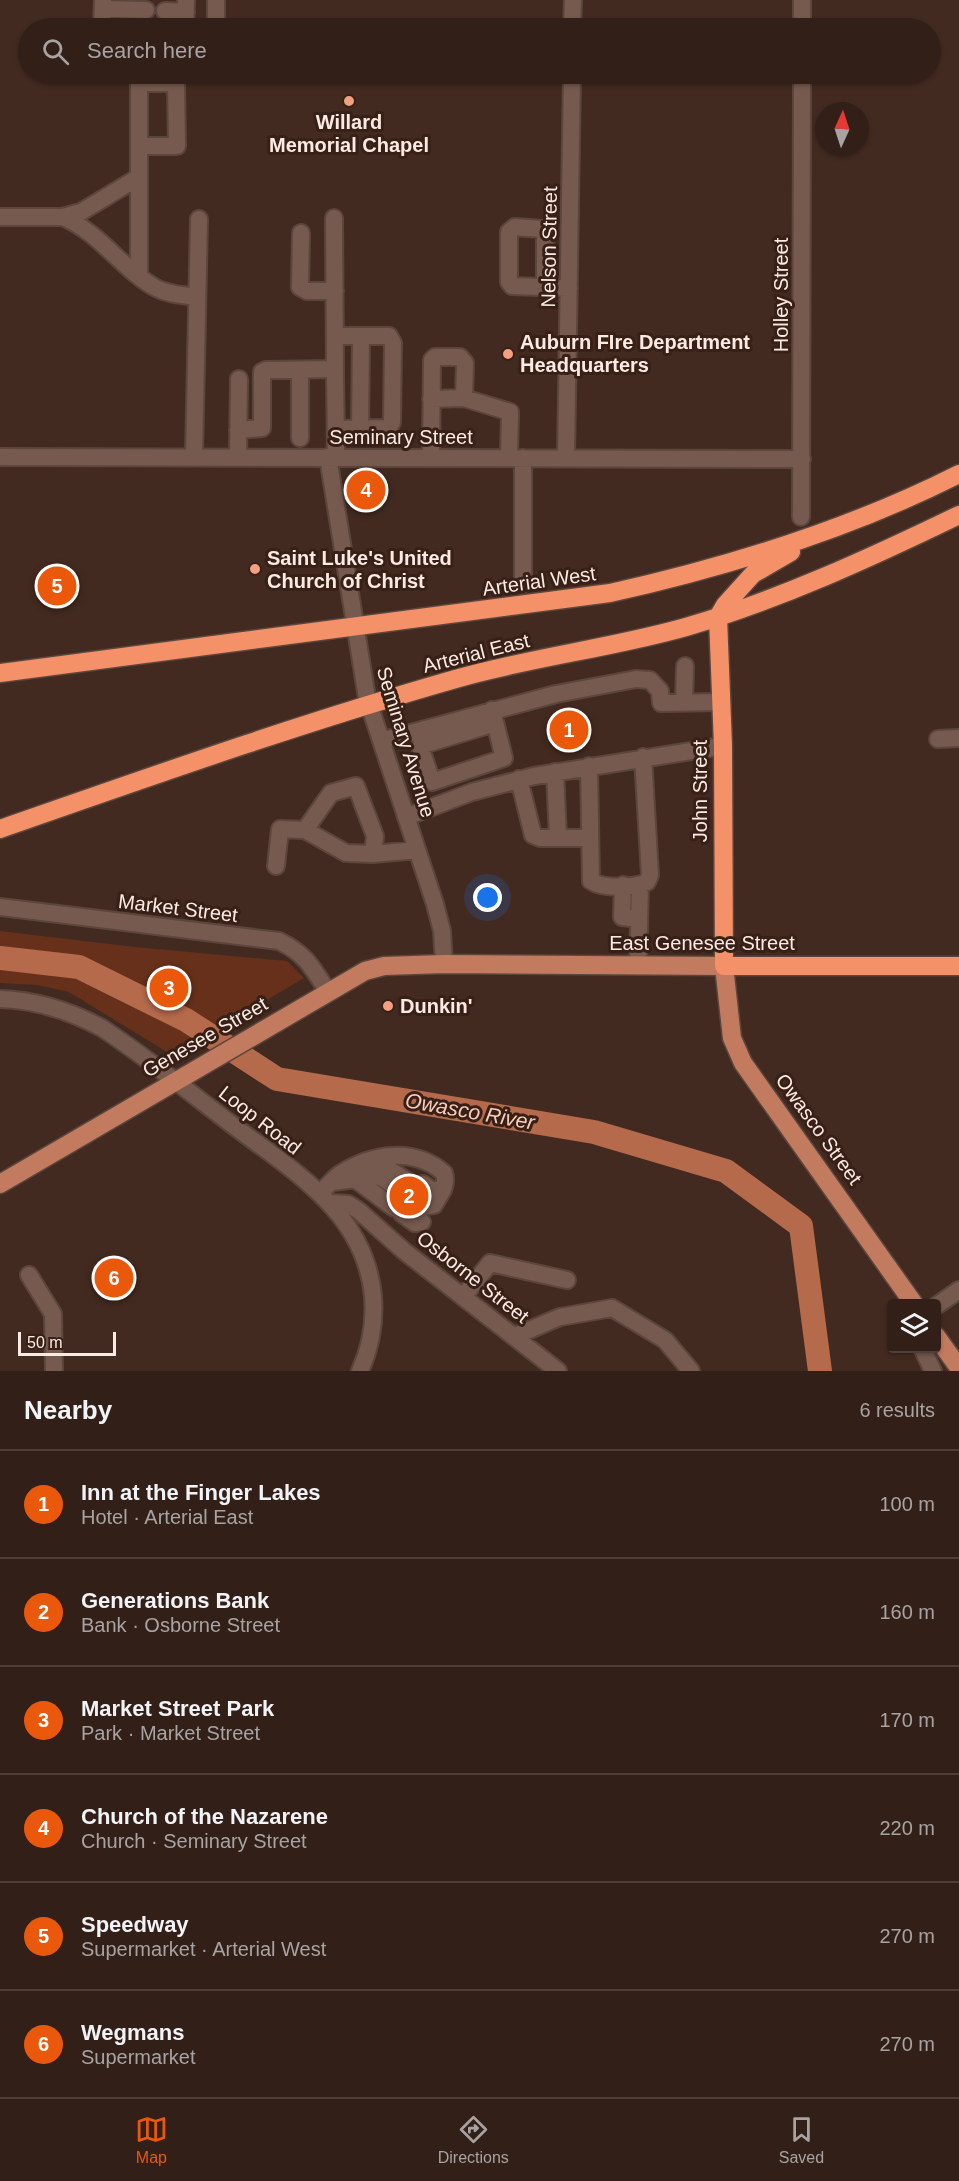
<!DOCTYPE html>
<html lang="en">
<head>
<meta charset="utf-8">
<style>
	:root { --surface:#322018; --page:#3d2d25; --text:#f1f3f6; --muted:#a8a3a2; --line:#4d3e37; --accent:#ea580c }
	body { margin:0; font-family:Helvetica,sans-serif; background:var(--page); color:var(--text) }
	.controls { position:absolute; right:18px; bottom:18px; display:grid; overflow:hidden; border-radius:6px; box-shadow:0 2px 4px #0004 }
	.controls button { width:54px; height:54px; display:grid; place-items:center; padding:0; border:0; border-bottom:2px solid var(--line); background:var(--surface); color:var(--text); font:30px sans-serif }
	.compass { position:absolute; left:815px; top:102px; width:54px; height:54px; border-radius:50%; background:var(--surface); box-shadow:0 2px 4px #0004; rotate:3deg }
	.scale { position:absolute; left:18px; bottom:15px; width:98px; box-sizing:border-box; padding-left:6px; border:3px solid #fbeae3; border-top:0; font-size:16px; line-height:21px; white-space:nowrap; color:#fbeae3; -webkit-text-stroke:4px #382017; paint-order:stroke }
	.you { position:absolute; left:488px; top:898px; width:21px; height:21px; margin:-15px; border:4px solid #fff; border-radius:50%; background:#1a73e8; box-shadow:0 0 0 9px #1a73e833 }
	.badge { display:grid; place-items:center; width:39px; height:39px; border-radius:50%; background:var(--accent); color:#fff; font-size:20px; font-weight:700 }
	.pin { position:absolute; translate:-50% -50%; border:3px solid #fff; box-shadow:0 2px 6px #0006 }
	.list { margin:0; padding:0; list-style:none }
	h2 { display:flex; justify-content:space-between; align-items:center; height:78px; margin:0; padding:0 24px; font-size:26px }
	h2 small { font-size:20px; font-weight:400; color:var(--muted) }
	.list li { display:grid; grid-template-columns:39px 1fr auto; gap:18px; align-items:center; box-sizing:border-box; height:108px; padding:0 24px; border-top:2px solid var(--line) }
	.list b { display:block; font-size:22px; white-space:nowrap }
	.list p { margin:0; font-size:20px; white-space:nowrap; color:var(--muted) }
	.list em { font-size:20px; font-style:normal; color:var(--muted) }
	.icon { flex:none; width:33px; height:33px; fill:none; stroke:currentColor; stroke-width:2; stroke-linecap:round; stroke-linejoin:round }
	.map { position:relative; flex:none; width:959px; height:1371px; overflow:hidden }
	.search { position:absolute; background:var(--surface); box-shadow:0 2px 4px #0004; left:18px; right:18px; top:18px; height:66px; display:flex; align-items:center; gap:15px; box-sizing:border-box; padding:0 21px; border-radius:33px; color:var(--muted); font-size:22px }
	.sheet { height:726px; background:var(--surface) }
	nav { display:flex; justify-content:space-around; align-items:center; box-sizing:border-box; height:84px; border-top:2px solid var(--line); background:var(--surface); font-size:16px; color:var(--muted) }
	nav a { display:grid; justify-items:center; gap:3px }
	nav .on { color:var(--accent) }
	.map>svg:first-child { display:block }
	.green { fill:#67301a }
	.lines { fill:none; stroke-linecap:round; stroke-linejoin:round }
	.river { stroke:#b56a4c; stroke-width:24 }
	.minor-casing { stroke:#5b463d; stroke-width:20 }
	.major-casing { stroke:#5b463d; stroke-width:21 }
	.highway-casing { stroke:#5b463d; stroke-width:21 }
	.minor { stroke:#765a4f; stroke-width:16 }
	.major { stroke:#c27b5f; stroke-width:18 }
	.highway { stroke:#f49169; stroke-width:18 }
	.poi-dot { fill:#f2a080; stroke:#382017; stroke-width:2 }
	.labels { text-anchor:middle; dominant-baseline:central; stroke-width:6; stroke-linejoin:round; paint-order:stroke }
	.poi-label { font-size:20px; font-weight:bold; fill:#fbeae3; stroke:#382017; text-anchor:start }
	.street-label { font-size:20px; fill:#fbeae3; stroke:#382017 }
	.water-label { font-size:21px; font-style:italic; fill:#f8ccbc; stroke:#382017 }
</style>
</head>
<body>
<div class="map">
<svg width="959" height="1371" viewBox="0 0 959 1371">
	<rect width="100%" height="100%" fill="#432a20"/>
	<!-- green -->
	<path class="green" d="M 0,931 L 135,947 L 287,961 L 304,978 L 185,1048 L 167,1052 L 69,992 L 38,985 L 0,983 Z"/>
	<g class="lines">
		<!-- river -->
		<path class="river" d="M 0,958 L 79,967 L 186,1020 L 277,1079 L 594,1132 L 726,1171 L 801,1226 L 820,1371"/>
		<!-- minor casing -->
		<g class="minor-casing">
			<path id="minor" d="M 216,0 L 216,28
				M 103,9 L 146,10
				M 165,11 L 186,12
				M 102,28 L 103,0
				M 185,28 L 186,0
				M 572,28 L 573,0
				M 802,28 L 802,0
				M 0,217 L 63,217 L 81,212 L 139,177
				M 63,217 C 100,233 123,270 156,288 C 169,295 184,295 197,297
				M 334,218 L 335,369
				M 301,233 L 300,287 L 307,291 L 335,291
				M 139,274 L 139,83 L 176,83 L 177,146 L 139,146
				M 545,287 L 545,233 L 541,229 L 515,227 L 509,232 L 509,282 L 512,286 L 569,288
				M 335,336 L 389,336 L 393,343 L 392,422 L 389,428 L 336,429
				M 300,370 L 300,438
				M 464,398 L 510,412 L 509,458
				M 431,399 L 464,398 L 465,363 L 460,357 L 435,357 L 432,360 L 431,458
				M 360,428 L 361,336
				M 238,430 L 262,428 L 262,372 L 266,370 L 335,369 L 336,457
				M 0,457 L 802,459
				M 194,457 L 199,219
				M 238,457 L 239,379
				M 328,457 L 367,698 L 435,904 L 442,931 L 444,964
				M 523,458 L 523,584
				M 566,458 L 572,74
				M 801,517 L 802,74
				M 684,703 L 685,666
				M 492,710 L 504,758 L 432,782 L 420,746 L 495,723
				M 938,739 L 959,738
				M 381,741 L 556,694 L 636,679 L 650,680 L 660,691 L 661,703 L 722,702
				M 589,766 L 591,881 C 603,889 634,888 647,882 L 650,875 L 643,757
				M 555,772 L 558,838
				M 519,779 L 533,835 L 540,838 L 589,838
				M 406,817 L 472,792 L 534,776 L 723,746
				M 373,854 L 375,836 L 356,786 L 331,793 L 305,830 L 346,853 L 373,854 L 417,850
				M 276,866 L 280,829 L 305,830
				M 623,885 L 622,917 L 639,919
				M 0,907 L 279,941 C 306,954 312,967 328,992
				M 638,966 L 640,885
				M 0,999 C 37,1000 70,1011 102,1028 C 146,1057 188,1091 230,1123 C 291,1170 365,1211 373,1296 C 375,1322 371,1347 360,1371
				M 374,1172 L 390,1170 L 412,1184
				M 347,1179 C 376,1170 382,1176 404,1194
				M 333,1182 L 355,1179 L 394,1208
				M 423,1184 L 431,1190 L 443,1190
				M 320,1193 C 327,1187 333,1179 340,1174 C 372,1153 414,1147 444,1173 C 448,1186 440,1194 434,1205 L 422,1207 L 412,1201
				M 331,1203 L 348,1204 L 359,1211 L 404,1251 L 558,1371
				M 401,1213 L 415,1223 L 422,1222
				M 29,1275 L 53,1314 L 54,1371
				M 463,1297 L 490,1263 L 567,1280
				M 936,1306 L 959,1290
				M 515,1336 L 560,1317 L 612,1308 L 665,1340 L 691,1371
				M 922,1348 L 933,1371"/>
		</g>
		<!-- major casing -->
		<g class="major-casing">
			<path id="major" d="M 0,1184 L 365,971 L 384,966 L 444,964 L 724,966 L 732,1038 L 743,1063 L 914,1304
				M 936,1336 L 959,1368"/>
		</g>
		<!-- highway casing -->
		<g class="highway-casing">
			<path id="highway" d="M 718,617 L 723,746 L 724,966 L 959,966
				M 718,617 L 725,605 L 753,574 L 791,552
				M 0,673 L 610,593 C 731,566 848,530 959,474
				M 0,829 C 152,776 304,722 459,678 C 533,657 612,648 686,627 C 781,599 870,558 959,515"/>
		</g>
		<!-- minor -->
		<use href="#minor" class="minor"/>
		<!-- major -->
		<use href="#major" class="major"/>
		<!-- highway -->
		<use href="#highway" class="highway"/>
	</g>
	<!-- markers -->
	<g class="poi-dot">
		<circle cx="349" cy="101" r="6"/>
		<circle cx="508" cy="354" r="6"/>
		<circle cx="255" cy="569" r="6"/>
		<circle cx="388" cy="1006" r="6"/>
	</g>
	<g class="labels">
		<!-- poi labels -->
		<g class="poi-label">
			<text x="349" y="122" text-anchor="middle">Willard<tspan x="349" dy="23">Memorial Chapel</tspan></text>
			<text x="520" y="342">Auburn FIre Department<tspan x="520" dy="23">Headquarters</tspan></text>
			<text x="267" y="558">Saint Luke's United<tspan x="267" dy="23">Church of Christ</tspan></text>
			<text x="400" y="1006">Dunkin'</text>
		</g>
		<!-- street labels -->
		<g class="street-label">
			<text transform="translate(549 247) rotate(-89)">Nelson Street</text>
			<text transform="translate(781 295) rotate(-90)">Holley Street</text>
			<text x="401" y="437">Seminary Street</text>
			<text transform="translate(539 581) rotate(-8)">Arterial West</text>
			<text transform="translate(476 653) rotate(-14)">Arterial East</text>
			<text transform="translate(406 742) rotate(73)">Seminary Avenue</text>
			<text transform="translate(700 791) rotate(-90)">John Street</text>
			<text transform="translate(178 908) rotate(7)">Market Street</text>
			<text x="702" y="943">East Genesee Street</text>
			<text transform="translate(205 1037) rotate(-30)">Genesee Street</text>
			<text transform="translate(260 1120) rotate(38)">Loop Road</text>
			<text transform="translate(819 1129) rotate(54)">Owasco Street</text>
			<text transform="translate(473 1277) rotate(38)">Osborne Street</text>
		</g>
		<!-- water labels -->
		<g class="water-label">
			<text transform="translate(470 1111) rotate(10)">Owasco River</text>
		</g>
	</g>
</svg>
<div class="controls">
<button><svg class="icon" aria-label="layers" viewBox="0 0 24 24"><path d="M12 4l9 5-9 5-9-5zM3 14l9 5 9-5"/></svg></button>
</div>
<svg class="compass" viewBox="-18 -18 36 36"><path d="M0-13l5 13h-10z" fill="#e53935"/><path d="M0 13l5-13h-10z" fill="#a8a3a2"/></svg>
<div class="scale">50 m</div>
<div class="you"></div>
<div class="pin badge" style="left:569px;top:730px">1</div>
<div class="pin badge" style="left:409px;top:1196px">2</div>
<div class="pin badge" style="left:169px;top:988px">3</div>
<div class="pin badge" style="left:366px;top:490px">4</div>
<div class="pin badge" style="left:57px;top:586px">5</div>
<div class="pin badge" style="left:114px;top:1278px">6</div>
<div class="search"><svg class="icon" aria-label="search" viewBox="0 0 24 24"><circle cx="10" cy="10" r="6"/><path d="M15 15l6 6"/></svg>Search here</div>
</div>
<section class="sheet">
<h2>Nearby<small>6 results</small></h2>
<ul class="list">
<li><span class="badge">1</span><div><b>Inn at the Finger Lakes</b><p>Hotel · Arterial East</p></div><em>100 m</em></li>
<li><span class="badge">2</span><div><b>Generations Bank</b><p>Bank · Osborne Street</p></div><em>160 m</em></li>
<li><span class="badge">3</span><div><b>Market Street Park</b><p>Park · Market Street</p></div><em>170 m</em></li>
<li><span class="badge">4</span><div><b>Church of the Nazarene</b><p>Church · Seminary Street</p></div><em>220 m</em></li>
<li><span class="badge">5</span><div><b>Speedway</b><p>Supermarket · Arterial West</p></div><em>270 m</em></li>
<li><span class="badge">6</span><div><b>Wegmans</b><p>Supermarket</p></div><em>270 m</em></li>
</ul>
</section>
<nav>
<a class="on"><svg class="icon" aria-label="map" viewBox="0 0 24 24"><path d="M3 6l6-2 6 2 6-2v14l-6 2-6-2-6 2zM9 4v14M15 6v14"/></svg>Map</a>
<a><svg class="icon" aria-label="directions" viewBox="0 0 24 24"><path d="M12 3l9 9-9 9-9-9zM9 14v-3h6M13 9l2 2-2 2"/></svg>Directions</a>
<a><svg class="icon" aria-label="saved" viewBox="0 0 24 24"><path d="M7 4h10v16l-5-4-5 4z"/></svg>Saved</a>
</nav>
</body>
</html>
